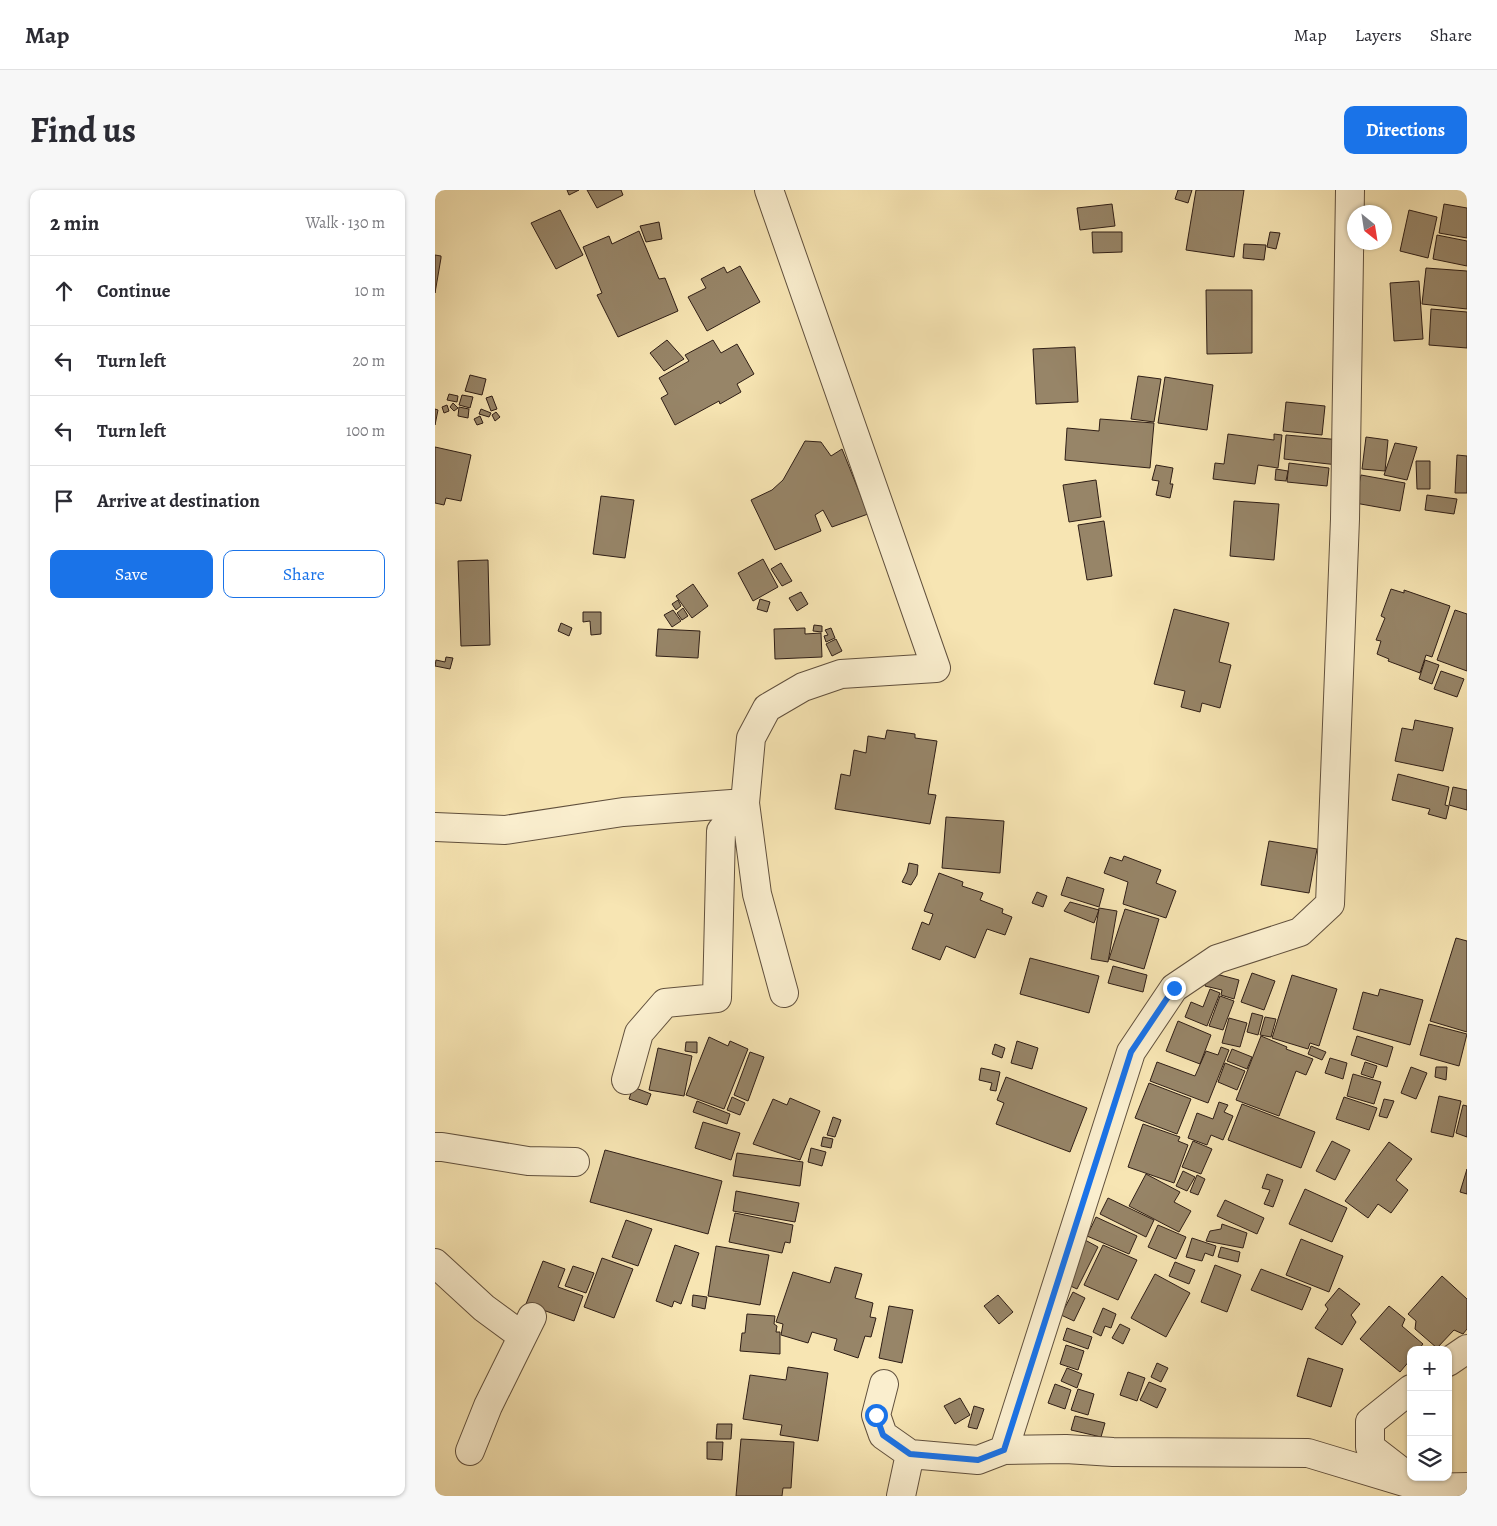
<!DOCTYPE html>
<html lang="en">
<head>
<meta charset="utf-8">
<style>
	:root { --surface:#fff; --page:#f7f7f7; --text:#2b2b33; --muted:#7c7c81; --line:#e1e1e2; --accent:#1a73e8 }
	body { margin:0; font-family:Alegreya,serif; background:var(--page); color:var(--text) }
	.controls { position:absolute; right:15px; bottom:15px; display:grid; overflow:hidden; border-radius:10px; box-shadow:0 1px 4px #0004 }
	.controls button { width:45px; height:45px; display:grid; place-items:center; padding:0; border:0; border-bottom:1px solid var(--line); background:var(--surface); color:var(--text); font:25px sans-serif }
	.compass { position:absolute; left:912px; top:15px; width:45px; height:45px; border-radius:50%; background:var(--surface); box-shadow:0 1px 4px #0004; rotate:150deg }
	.stop { position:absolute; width:15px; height:15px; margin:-11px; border:4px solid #1a73e8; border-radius:50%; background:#fff }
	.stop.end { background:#1a73e8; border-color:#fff; box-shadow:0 1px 5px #0008 }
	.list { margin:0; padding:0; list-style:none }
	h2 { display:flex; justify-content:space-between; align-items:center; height:65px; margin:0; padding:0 20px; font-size:21px }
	h2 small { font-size:16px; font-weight:400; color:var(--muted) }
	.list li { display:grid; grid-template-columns:32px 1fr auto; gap:15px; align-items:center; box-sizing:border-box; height:70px; padding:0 20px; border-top:1px solid var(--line) }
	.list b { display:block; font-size:19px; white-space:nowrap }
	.list em { font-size:16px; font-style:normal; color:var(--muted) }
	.actions { display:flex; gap:10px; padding:15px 20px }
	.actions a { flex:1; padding:11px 0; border:1px solid var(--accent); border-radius:10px; text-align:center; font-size:18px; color:var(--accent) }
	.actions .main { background:var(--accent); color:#fff }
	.icon { flex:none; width:28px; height:28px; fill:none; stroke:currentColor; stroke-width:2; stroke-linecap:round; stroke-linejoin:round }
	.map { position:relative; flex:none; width:1032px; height:1306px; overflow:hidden; border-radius:10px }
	header { display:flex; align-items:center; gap:30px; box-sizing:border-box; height:70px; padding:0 25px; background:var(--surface); border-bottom:1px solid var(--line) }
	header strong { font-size:24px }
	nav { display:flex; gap:28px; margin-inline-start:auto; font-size:18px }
	.intro { display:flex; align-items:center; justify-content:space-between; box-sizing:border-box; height:120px; padding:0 30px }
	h1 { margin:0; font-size:35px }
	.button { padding:12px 22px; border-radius:10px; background:var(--accent); color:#fff; font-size:18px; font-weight:700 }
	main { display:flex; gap:30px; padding:0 30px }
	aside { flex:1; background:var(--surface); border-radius:10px; box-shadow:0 1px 4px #0004 }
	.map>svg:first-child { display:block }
	.building { fill:#978568; stroke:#2f1e16 }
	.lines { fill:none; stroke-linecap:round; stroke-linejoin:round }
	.street-casing { stroke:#61503d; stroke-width:30 }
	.street { stroke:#faeece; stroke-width:28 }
	.route { stroke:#1a73e8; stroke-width:6 }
</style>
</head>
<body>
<header>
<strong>Map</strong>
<nav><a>Map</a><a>Layers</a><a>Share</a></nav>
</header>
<div class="intro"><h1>Find us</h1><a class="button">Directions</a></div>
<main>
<aside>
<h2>2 min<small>Walk · 130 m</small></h2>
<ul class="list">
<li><svg class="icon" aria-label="ahead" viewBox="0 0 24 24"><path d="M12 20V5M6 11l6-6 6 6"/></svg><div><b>Continue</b></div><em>10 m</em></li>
<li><svg class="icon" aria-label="left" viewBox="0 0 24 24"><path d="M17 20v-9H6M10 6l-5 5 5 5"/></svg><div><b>Turn left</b></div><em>20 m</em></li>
<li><svg class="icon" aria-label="left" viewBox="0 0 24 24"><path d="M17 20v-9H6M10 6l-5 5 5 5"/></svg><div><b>Turn left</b></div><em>100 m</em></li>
<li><svg class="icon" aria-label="arrive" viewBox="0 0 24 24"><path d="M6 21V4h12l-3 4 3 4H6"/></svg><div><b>Arrive at destination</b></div></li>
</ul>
<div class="actions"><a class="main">Save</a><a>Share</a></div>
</aside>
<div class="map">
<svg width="1032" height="1306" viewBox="0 0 1032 1306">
	<rect width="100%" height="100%" fill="#f7e5b3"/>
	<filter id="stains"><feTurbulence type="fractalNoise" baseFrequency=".004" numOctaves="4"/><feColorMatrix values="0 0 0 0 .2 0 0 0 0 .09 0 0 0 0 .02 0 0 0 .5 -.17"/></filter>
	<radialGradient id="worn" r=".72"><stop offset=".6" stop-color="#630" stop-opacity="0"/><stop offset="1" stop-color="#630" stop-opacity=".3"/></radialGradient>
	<!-- building -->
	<path class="building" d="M 132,0 L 144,0 L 134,5 Z
		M 152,0 L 186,0 L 188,5 L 162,18 Z
		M 743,0 L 757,0 L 753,13 L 740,9 Z
		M 761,0 L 809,0 L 799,67 L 751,60 Z
		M 677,14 L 680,36 L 645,40 L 642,18 Z
		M 1009,14 L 1032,18 L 1032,48 L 1004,43 Z
		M 125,20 L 148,65 L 121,79 L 96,33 Z
		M 974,20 L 1002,27 L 993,68 L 965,61 Z
		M 224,32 L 227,49 L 211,52 L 205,36 Z
		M 204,41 L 224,89 L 230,88 L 243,121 L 183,147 L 162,105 L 167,103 L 148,57 L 174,46 L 177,54 Z
		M 657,42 L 687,42 L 687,62 L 658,63 Z
		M 835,42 L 845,43 L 841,59 L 832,57 Z
		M 1002,45 L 1032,51 L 1032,76 L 998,69 Z
		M 809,54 L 831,55 L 829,70 L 808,68 Z
		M 0,65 L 6,66 L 6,68 L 0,103 Z
		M 305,76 L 325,112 L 272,141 L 253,107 L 271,98 L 266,89 L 289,77 L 292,83 Z
		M 991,78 L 1032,81 L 1032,119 L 987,114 Z
		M 984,91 L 988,149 L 959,151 L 955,93 Z
		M 771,100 L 817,100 L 817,163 L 772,164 Z
		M 996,119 L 1032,122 L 1032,158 L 994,155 Z
		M 232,150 L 249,169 L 229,181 L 215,163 Z
		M 278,150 L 286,163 L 302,154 L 319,184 L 302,194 L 306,202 L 285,214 L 284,211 L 240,235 L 226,208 L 233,204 L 224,188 L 254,171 L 250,165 Z
		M 640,157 L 643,212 L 601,214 L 598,159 Z
		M 35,185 L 51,189 L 47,205 L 30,201 Z
		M 703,186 L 726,189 L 719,232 L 696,229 Z
		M 730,187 L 778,195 L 772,240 L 723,233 Z
		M 14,204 L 23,206 L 22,212 L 12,210 Z
		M 27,205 L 38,207 L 35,218 L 24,215 Z
		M 57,206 L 62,219 L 56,221 L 51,208 Z
		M 851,212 L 890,216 L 887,245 L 848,241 Z
		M 18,213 L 23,218 L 19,221 L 15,217 Z
		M 12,215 L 14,221 L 9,223 L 7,217 Z
		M 24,217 L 34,219 L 33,228 L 23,226 Z
		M 0,219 L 3,220 L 0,235 Z
		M 46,219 L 56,223 L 54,227 L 44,224 Z
		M 61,222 L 65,227 L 60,231 L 57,225 Z
		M 45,226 L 48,233 L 42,235 L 39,229 Z
		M 665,229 L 719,233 L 715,278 L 630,270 L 632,238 L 664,241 Z
		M 793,244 L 839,250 L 839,244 L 847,245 L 843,278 L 823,275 L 820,294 L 778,289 L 780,273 L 789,274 Z
		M 851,245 L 906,250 L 903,275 L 849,269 Z
		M 931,247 L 953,250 L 950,281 L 927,279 Z
		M 370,251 L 386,252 L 396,266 L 407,259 L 433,324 L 397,337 L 388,320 L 380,325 L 386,341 L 340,360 L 316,310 L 337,300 L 348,290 Z
		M 960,253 L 982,257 L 972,290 L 949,285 Z
		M 0,257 L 36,265 L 26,311 L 11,308 L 9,315 L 0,313 Z
		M 1022,265 L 1032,266 L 1032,303 L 1020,303 Z
		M 981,271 L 995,271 L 995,299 L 982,299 Z
		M 854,273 L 894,278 L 892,296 L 852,292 Z
		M 721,275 L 738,278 L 735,294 L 738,294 L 735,308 L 721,305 L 724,291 L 717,290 Z
		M 841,279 L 853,281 L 851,291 L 840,290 Z
		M 926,285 L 970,293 L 965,321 L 920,313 Z
		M 661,290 L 666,327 L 634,332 L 628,295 Z
		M 992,305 L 1022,309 L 1019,324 L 990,320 Z
		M 166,306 L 199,310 L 190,368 L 158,364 Z
		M 799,311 L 844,314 L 839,370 L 795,366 Z
		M 669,331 L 677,386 L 652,390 L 643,335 Z
		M 328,369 L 343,397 L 318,411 L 303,383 Z
		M 53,370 L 55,455 L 26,456 L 23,371 Z
		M 346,373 L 357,391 L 347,396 L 336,379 Z
		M 258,394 L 273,416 L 257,428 L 241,406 Z
		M 956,399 L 969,403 L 969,400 L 1015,416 L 997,467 L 991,465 L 985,483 L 953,471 L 954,469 L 942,464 L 946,451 L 941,450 L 950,428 L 946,426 Z
		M 366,402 L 373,414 L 362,421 L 354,408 Z
		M 325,409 L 335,412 L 332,422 L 322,419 Z
		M 243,410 L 246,416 L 241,420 L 237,414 Z
		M 248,418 L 253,426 L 247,430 L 242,423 Z
		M 739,419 L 794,433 L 784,472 L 796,475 L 785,518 L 767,513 L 765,522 L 746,517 L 750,501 L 719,494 Z
		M 238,420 L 246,431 L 237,437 L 229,425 Z
		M 1020,420 L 1032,424 L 1032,481 L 1002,470 Z
		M 148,422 L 166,422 L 166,444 L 156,445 L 155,431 L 148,432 Z
		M 126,433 L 137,438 L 134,446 L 123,441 Z
		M 379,435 L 387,436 L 387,442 L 378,441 Z
		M 370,438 L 370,444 L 386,443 L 387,467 L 340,469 L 339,439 Z
		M 396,438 L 400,448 L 391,452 L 389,446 L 393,445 L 390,440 Z
		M 223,439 L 265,441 L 263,468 L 221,466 Z
		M 401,449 L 407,461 L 397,466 L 391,454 Z
		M 11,467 L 18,468 L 15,479 L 0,476 L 1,470 L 10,472 Z
		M 990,470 L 1004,475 L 997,494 L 984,489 Z
		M 1006,481 L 1029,489 L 1022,507 L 999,499 Z
		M 980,530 L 1018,538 L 1008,581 L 960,571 L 967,538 L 978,540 Z
		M 452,540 L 480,544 L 480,548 L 502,551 L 493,604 L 501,605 L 495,634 L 400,619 L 406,584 L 415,586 L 419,560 L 431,563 L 433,546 L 450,549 Z
		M 963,584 L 1014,597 L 1010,615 L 1014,616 L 1011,629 L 993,624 L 995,619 L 957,610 Z
		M 1018,597 L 1032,600 L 1032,620 L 1014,615 Z
		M 511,627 L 569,631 L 565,683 L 507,678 Z
		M 834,651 L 882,659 L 874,703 L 826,695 Z
		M 689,666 L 726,680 L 721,693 L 741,701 L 731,728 L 688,714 L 693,692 L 669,683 L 675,667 L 687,671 Z
		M 474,673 L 483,675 L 482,685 L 476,695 L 467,692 L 472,682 Z
		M 504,683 L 528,692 L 527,696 L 548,703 L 545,710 L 568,719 L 567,723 L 577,727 L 570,745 L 552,739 L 540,768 L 511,756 L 505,770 L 477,759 L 487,732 L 494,735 L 498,724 L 489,721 Z
		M 632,687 L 669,699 L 664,717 L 626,705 Z
		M 602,702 L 612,706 L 608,717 L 597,713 Z
		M 635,712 L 664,720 L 659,733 L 629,721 Z
		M 664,718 L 682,721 L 673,772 L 656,769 Z
		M 690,719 L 724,729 L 709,779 L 674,769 Z
		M 1021,748 L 1032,751 L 1032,842 L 995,831 Z
		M 595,768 L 664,786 L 654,823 L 585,804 Z
		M 678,776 L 712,785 L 708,802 L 673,793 Z
		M 817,783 L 840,791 L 829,820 L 806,812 Z
		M 781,784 L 804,790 L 799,809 L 786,805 L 787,800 L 770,796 L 773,786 L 781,787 Z
		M 857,785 L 902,799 L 884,856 L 875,853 L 873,859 L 837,848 Z
		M 775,799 L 785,803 L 772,836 L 750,827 L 756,812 L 768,817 Z
		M 945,799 L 988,810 L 975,855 L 918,839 L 928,802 L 943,806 Z
		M 785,806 L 799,811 L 788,840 L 774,836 Z
		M 817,823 L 828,826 L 823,845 L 812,842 Z
		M 830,827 L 841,829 L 836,847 L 825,845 Z
		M 794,828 L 812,833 L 805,857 L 787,853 Z
		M 743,831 L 776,845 L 765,874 L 731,861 Z
		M 994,834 L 1032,844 L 1024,876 L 985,865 Z
		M 826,846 L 852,857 L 851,859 L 878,869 L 871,885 L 861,881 L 844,926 L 801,910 Z
		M 922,846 L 958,857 L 952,877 L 916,865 Z
		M 274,847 L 293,856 L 295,851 L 313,859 L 289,919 L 251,905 Z
		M 582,851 L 603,858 L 597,879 L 576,873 Z
		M 251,852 L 262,852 L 262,863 L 250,861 Z
		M 560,854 L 570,858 L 567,868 L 557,864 Z
		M 876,856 L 891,862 L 887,870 L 873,864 Z
		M 786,857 L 794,860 L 773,913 L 715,891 L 722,872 L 760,886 L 771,861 L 783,865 Z
		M 223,858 L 257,866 L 249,906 L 214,900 Z
		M 797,859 L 817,867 L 812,879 L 792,871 Z
		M 315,862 L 329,867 L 313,911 L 299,905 Z
		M 895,868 L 912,873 L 908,889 L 890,883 Z
		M 930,872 L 942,876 L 938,888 L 926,884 Z
		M 790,873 L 810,881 L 802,900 L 783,892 Z
		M 976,877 L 992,883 L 981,909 L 966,903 Z
		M 1001,877 L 1012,877 L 1011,890 L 1000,887 Z
		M 546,878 L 565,882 L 561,901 L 555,900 L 557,893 L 544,890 Z
		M 918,884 L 946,892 L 939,914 L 912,906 Z
		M 571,887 L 652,918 L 635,962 L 561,934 L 569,913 L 562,910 Z
		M 714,893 L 756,909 L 742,944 L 700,928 Z
		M 198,897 L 216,904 L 212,915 L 194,909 Z
		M 1004,906 L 1026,911 L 1018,947 L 996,942 Z
		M 297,907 L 310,913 L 305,925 L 292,920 Z
		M 909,907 L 942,918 L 934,940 L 901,929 Z
		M 355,908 L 385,921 L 365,970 L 318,954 L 338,909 L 352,915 Z
		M 949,909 L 959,911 L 952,928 L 944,926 Z
		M 262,911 L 295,924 L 292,934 L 258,922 Z
		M 784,912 L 793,915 L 789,922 L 798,926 L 788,950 L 776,945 L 772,955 L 753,948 L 762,923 L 778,929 Z
		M 807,914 L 880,942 L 866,978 L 793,950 Z
		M 1028,915 L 1032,916 L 1032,947 L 1021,943 Z
		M 398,927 L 406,930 L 400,947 L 392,945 Z
		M 268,932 L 305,943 L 296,970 L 260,958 Z
		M 708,934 L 745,947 L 743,951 L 753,955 L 739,993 L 693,977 Z
		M 388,947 L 398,949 L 396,958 L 386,956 Z
		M 758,951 L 777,959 L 766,984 L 747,977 Z
		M 897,951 L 915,960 L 900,990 L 881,981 Z
		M 954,952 L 977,969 L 961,990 L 973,1000 L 956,1023 L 943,1014 L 933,1028 L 910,1011 Z
		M 376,958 L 391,962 L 387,976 L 373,972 Z
		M 170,960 L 287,991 L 273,1044 L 155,1012 Z
		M 302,963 L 368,972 L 365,996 L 298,986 Z
		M 1032,979 L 1032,1004 L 1025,1002 Z
		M 748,981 L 760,987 L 752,1001 L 741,996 Z
		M 711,984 L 745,1002 L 739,1012 L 756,1021 L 744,1042 L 694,1016 Z
		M 832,984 L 848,990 L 838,1017 L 829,1014 L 835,1000 L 827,998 Z
		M 762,985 L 770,989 L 763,1005 L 755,1002 Z
		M 870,999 L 912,1018 L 897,1052 L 854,1034 Z
		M 301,1001 L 364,1013 L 360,1032 L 298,1021 Z
		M 673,1008 L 719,1030 L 711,1047 L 665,1024 Z
		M 790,1010 L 829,1028 L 822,1044 L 782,1026 Z
		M 300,1023 L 358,1035 L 355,1053 L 350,1052 L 347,1063 L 294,1052 Z
		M 661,1027 L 702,1046 L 694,1064 L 652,1046 Z
		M 191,1030 L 217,1039 L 203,1076 L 177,1067 Z
		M 787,1034 L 812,1043 L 808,1058 L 771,1051 L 775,1041 L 786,1039 Z
		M 723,1035 L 751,1047 L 741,1069 L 713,1057 Z
		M 757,1048 L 781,1056 L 778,1066 L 770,1063 L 767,1071 L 751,1067 Z
		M 866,1049 L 908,1066 L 894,1102 L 851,1085 Z
		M 650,1050 L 663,1057 L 642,1099 L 629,1093 Z
		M 240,1055 L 264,1063 L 246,1114 L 239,1111 L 237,1117 L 221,1111 Z
		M 668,1055 L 702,1070 L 683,1110 L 649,1095 Z
		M 281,1056 L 334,1065 L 325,1115 L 273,1106 Z
		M 786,1057 L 805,1062 L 803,1072 L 783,1067 Z
		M 167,1068 L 198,1079 L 179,1128 L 149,1117 Z
		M 108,1071 L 130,1079 L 123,1097 L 148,1106 L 139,1131 L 91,1114 Z
		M 740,1072 L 760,1080 L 754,1094 L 734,1086 Z
		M 780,1075 L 806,1085 L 792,1122 L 766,1112 Z
		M 138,1076 L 159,1083 L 151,1103 L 130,1096 Z
		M 400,1077 L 427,1084 L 420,1108 L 438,1113 L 435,1127 L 441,1128 L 436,1147 L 430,1146 L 423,1168 L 399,1160 L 402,1149 L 377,1142 L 373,1153 L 346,1145 L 348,1134 L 341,1132 L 358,1082 L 395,1093 Z
		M 826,1079 L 876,1098 L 867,1120 L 816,1100 Z
		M 720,1084 L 755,1103 L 731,1147 L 696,1128 Z
		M 1007,1086 L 1032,1109 L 1032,1139 L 1028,1144 L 1019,1140 L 1002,1158 L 980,1139 L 981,1131 L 973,1124 Z
		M 904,1098 L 925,1114 L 916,1125 L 921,1132 L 907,1155 L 880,1138 L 893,1119 L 890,1115 Z
		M 638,1102 L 650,1108 L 639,1131 L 626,1125 Z
		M 258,1105 L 272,1107 L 270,1119 L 257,1116 Z
		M 563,1105 L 578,1122 L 564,1134 L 549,1116 Z
		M 454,1116 L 478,1120 L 467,1173 L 444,1168 Z
		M 954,1116 L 970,1129 L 967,1136 L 988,1154 L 983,1160 L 976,1160 L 976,1169 L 965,1182 L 925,1149 Z
		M 668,1118 L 681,1124 L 676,1138 L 670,1136 L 666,1146 L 658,1142 Z
		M 312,1124 L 340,1126 L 339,1134 L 342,1136 L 341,1142 L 345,1142 L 345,1164 L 305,1161 L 307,1143 L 310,1143 Z
		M 685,1134 L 695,1139 L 688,1154 L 677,1148 Z
		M 632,1138 L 657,1147 L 653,1159 L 628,1150 Z
		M 631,1155 L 649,1161 L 643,1180 L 625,1174 Z
		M 873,1168 L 908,1179 L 896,1217 L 862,1206 Z
		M 722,1173 L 733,1178 L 726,1192 L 716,1187 Z
		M 353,1177 L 393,1183 L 383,1251 L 345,1245 L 347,1235 L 308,1229 L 315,1185 L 351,1190 Z
		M 632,1178 L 647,1184 L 642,1198 L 626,1191 Z
		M 693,1182 L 710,1188 L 702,1211 L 685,1205 Z
		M 714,1192 L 731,1199 L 722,1218 L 705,1210 Z
		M 620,1194 L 636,1200 L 630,1219 L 613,1213 Z
		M 643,1199 L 659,1204 L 653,1225 L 636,1220 Z
		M 525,1208 L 535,1225 L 520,1234 L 509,1216 Z
		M 539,1216 L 549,1219 L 542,1239 L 533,1237 Z
		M 640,1226 L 670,1233 L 666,1247 L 636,1240 Z
		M 282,1234 L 297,1234 L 296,1249 L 281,1249 Z
		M 306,1249 L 359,1252 L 356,1298 L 348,1298 L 347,1306 L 301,1306 Z
		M 272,1252 L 288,1252 L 287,1270 L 272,1269 Z"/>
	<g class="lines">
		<!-- street casing -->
		<g class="street-casing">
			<path id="street" d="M 334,0 L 501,478 L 406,484 L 368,497 L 332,518 L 316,548 L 310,613 L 322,704 L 349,803
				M 0,637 L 70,640 L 188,622 L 310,613
				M 191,890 L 204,843 L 230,813 L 282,808 L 286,641 L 310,613
				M 0,957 L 7,957 L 93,971 L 140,972
				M 0,1073 L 49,1118 L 87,1146
				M 1013,1172 L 1032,1159
				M 449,1194 L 441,1225 L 448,1245 L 475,1264 L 543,1270 L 569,1260 L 631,1259 L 678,1262 L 873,1263 L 989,1298 L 1032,1297
				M 569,1260 L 696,862 L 739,798 L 782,769 L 865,742 L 895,714 L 910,329 L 915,0
				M 35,1261 L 53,1216 L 97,1127
				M 975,1288 L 935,1257 L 935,1232 L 976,1199
				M 466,1306 L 475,1264"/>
		</g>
		<!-- street -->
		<use href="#street" class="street"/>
	</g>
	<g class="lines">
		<!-- route -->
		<path class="route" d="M 441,1225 L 448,1245 L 475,1264 L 543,1270 L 569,1260 L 696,862 L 739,798"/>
	</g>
	<rect width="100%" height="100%" filter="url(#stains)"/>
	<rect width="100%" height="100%" fill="url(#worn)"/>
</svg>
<div class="controls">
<button>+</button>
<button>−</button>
<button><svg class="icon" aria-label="layers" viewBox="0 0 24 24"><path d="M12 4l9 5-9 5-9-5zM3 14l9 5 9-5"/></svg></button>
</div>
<svg class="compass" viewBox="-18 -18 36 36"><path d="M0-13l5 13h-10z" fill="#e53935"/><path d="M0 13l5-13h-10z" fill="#7c7c81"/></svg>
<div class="stop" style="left:441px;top:1225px"></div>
<div class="stop end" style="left:739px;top:798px"></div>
</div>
</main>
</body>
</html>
